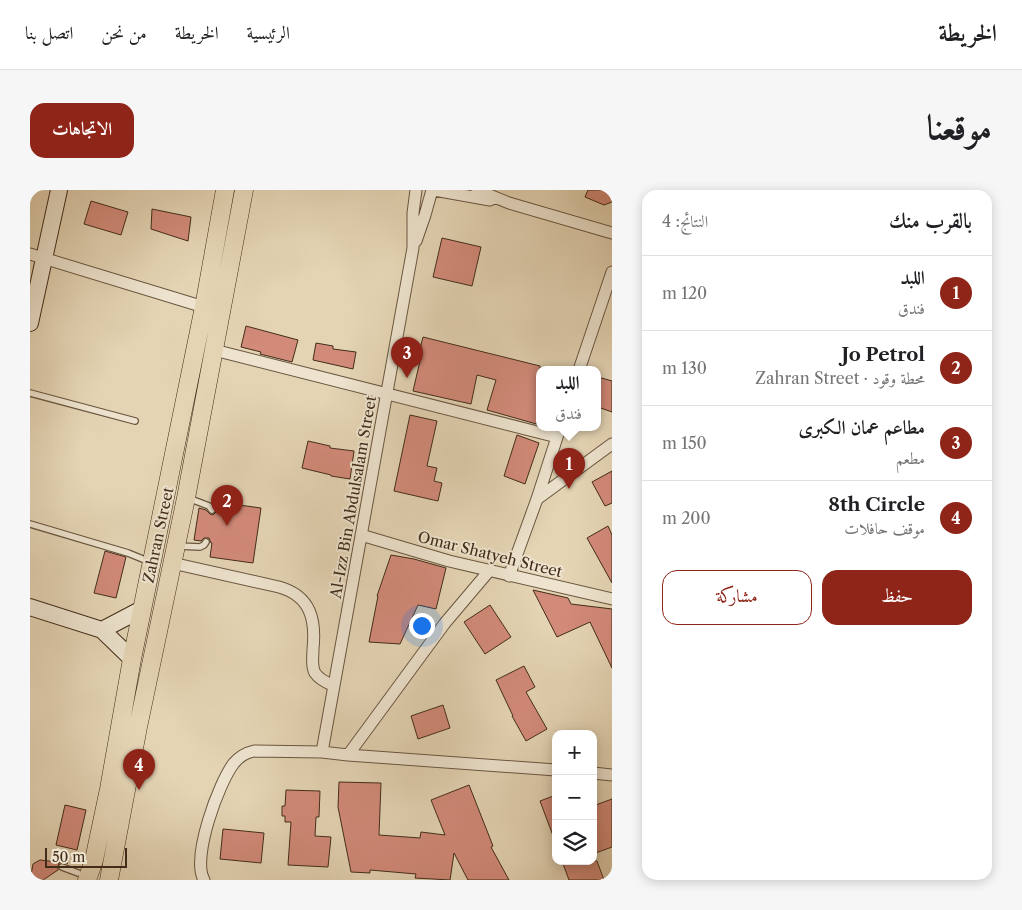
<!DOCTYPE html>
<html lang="ar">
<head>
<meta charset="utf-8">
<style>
	:root { --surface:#fff; --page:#f6f6f6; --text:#202124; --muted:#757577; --line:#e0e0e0; --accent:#8f2418 }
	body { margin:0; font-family:"Libre Caslon Text",Amiri,serif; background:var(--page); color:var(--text); direction:rtl }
	.controls { position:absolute; right:15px; bottom:15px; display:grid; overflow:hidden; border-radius:10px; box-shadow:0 2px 12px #0003 }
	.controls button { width:45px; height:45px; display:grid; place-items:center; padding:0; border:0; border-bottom:1px solid var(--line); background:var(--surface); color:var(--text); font:25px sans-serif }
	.scale { position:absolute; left:15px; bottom:12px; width:82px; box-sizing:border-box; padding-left:5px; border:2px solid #422c1a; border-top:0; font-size:14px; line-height:18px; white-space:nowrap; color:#422c1a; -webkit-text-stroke:4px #ede3ce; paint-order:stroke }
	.you { position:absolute; left:391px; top:435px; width:18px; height:18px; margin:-12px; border:4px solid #fff; border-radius:50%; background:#1a73e8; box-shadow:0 0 0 8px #1a73e833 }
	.badge { display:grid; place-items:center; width:32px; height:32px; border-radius:50%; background:var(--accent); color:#fff; font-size:16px; font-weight:700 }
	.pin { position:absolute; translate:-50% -41px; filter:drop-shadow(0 1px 2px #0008) }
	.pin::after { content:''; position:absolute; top:26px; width:18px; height:15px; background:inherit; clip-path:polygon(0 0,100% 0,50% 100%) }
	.popup { position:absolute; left:506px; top:176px; width:65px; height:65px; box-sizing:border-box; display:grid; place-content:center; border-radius:10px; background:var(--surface); filter:drop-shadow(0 1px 4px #0005); font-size:16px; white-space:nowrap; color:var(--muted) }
	.popup b { font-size:19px; color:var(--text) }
	.popup::after { content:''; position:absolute; left:50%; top:100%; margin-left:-10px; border:10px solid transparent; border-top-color:var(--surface) }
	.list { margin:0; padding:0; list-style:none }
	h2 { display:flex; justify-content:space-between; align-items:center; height:65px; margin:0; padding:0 20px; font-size:21px }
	h2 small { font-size:16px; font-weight:400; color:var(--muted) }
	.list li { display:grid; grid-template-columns:32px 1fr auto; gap:15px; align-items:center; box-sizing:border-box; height:75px; padding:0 20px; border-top:1px solid var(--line) }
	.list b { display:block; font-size:19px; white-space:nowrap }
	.list p { margin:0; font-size:16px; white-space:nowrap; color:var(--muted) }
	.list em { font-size:16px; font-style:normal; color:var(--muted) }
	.actions { display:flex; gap:10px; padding:15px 20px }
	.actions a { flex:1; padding:11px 0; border:1px solid var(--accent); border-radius:15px; text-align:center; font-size:18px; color:var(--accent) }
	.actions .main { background:var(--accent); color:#fff }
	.icon { flex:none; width:28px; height:28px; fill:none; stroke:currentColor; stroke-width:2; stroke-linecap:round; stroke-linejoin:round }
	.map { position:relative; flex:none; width:582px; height:690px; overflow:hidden; direction:ltr; border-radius:15px }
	header { display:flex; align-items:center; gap:30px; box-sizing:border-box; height:70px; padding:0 25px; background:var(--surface); border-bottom:1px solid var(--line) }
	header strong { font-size:24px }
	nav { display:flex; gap:28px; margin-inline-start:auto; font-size:18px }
	.intro { display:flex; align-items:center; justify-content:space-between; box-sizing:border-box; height:120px; padding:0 30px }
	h1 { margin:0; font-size:35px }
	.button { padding:12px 22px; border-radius:15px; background:var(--accent); color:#fff; font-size:18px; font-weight:700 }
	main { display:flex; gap:30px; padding:0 30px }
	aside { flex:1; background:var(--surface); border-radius:15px; box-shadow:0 2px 12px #0003 }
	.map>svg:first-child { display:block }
	.building { fill:#d28a79; stroke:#422c1a }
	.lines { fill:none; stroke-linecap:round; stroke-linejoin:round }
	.lane-casing { stroke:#6a5640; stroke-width:8 }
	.street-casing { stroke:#6a5640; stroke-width:13 }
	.secondary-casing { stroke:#422c1a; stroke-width:18 }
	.primary-casing { stroke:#422c1a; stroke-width:19 }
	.lane { stroke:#ede3ce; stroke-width:5.5 }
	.street { stroke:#ede3ce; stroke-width:11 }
	.secondary { stroke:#ede3ce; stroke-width:16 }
	.primary { stroke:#e4d4b4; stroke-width:18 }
	.labels { text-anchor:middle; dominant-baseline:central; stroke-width:4; stroke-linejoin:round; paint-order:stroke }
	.street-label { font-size:15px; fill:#422c1a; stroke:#ede3ce }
</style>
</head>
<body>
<header>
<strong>الخريطة</strong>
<nav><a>الرئيسية</a><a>الخريطة</a><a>من نحن</a><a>اتصل بنا</a></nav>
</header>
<div class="intro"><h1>موقعنا</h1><a class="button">الاتجاهات</a></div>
<main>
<aside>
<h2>بالقرب منك<small>النتائج: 4</small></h2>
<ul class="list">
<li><span class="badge">1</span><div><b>اللبد</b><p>فندق</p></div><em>120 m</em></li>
<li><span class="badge">2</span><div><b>Jo Petrol</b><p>محطة وقود · Zahran Street</p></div><em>130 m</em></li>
<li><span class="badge">3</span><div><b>مطاعم عمان الكبرى</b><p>مطعم</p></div><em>150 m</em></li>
<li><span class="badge">4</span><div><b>8th Circle</b><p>موقف حافلات</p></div><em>200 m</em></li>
</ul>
<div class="actions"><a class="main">حفظ</a><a>مشاركة</a></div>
</aside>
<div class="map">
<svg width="582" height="690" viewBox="0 0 582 690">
	<rect width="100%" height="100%" fill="#e4d4b4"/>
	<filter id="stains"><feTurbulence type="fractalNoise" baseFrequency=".004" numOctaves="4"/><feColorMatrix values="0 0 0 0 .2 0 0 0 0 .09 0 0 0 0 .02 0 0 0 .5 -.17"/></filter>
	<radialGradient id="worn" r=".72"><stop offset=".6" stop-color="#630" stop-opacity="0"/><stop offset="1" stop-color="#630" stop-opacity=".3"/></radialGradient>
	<!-- building -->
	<path class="building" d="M 558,0 L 582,0 L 582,12 L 574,15 L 555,7 Z
		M 61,11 L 98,22 L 91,45 L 54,34 Z
		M 122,19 L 161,27 L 158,51 L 121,39 Z
		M 412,48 L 451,57 L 442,96 L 403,87 Z
		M 216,136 L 268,150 L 262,172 L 230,164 L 231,162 L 211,157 Z
		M 393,147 L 510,176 L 510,235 L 457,220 L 466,190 L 447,185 L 441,214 L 383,201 L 390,171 L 387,171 Z
		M 286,153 L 303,156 L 303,159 L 326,162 L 323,179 L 283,170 Z
		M 568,187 L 582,191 L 582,222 L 568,217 Z
		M 380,225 L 407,231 L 397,276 L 407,278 L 404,291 L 412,293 L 408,311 L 364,301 Z
		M 487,245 L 509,253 L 495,294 L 474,286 Z
		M 278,251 L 300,256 L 300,258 L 324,261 L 320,289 L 301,286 L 301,285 L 272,278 Z
		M 582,281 L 582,313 L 575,316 L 562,292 Z
		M 194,313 L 231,318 L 223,373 L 180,367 L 182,353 L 181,353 L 179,348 L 174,348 L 171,351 L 164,350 L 169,318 L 176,320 L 180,324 L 183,325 L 187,321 L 193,322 Z
		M 578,336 L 582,345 L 582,393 L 557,348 Z
		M 75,361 L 96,367 L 86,408 L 64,403 Z
		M 361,365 L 384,369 L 416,378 L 406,419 L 388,415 L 370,454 L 339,452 L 348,406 L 347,406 Z
		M 503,400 L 538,408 L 541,414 L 582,419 L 582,478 L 560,432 L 527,447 Z
		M 460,415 L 481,447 L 455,464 L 434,432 Z
		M 494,476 L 505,497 L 496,502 L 517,539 L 496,551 L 482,526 L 483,526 L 466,490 Z
		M 413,515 L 420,538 L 388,549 L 381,526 Z
		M 309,592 L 351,593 L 349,645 L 390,648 L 391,642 L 415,645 L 401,610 L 439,595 L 463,656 L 461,657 L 479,690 L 438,690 L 424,663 L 420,690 L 385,688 L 386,684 L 340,680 L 340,683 L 321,682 L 308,617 Z
		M 256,600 L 290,601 L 289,627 L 286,627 L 285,646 L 301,647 L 298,677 L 258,675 L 261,632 L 255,632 L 255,626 L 252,626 L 252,616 L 255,616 Z
		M 526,605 L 526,651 L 525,651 L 510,611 Z
		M 582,609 L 582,657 L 563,664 L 563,616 Z
		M 35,615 L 56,620 L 47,660 L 26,655 Z
		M 193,639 L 234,643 L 231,673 L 190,669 Z
		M 10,670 L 38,673 L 29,673 L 28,676 L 28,680 L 13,690 L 0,690 L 3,674 Z
		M 532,671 L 567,671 L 574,690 L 539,690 Z"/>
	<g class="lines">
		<!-- lane casing -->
		<g class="lane-casing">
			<path id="lane" d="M 0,203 L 105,231
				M 158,308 L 179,316 L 182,320
				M 0,334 L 98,363 L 120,372
				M 148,356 L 170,357 L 174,355 L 176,352
				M 32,677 L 48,683"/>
		</g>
		<!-- street casing -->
		<g class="street-casing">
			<path id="street" d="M 404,0 L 460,10
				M 447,0 L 479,13 L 582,43
				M 386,51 L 395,25 L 402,0
				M 0,64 L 174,117
				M 184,160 L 527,247
				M 549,180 L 582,82
				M 507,309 L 582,254
				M 331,345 L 419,371 L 582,409
				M 142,373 L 249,397 C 281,406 286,430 283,459 C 283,467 281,476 285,483 C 289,489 297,493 304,496
				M 479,386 L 507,309 L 530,238
				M 292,562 L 383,58 L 383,23 L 386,0
				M 318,565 L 415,433 L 459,381
				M 563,583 L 582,585
				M 174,690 C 161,668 189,592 204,573 C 210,566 215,563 224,561 L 292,562 L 318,565 L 526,580"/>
		</g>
		<!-- secondary casing -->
		<g class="secondary-casing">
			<path id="secondary" d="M 0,133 L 29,0
				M 0,417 L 72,440 L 102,469
				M 72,440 L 112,419"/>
		</g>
		<!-- primary casing -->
		<g class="primary-casing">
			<path id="primary" d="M 57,690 L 64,670 L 79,599 L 102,469 L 174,117 L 195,0
				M 79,690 L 108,537 L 156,308 L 214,0"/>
		</g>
		<!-- lane -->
		<use href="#lane" class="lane"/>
		<!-- street -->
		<use href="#street" class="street"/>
		<!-- secondary -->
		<use href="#secondary" class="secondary"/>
		<!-- primary -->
		<use href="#primary" class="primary"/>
	</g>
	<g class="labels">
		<!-- street labels -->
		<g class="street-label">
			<text transform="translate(323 307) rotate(-80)">Al-Izz Bin Abdulsalam Street</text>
			<text transform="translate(128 345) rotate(-78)">Zahran Street</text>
			<text transform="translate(460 364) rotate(14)">Omar Shatyeh Street</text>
		</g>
	</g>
	<rect width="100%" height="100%" filter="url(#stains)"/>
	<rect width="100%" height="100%" fill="url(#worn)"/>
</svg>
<div class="controls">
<button>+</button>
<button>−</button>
<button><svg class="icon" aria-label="layers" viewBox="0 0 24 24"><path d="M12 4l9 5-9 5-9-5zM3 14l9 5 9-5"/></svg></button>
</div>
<div class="scale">50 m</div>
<div class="you"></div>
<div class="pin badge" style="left:539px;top:299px">1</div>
<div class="popup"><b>اللبد</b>فندق</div>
<div class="pin badge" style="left:197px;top:336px">2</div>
<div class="pin badge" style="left:377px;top:188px">3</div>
<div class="pin badge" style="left:109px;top:600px">4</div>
</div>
</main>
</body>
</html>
